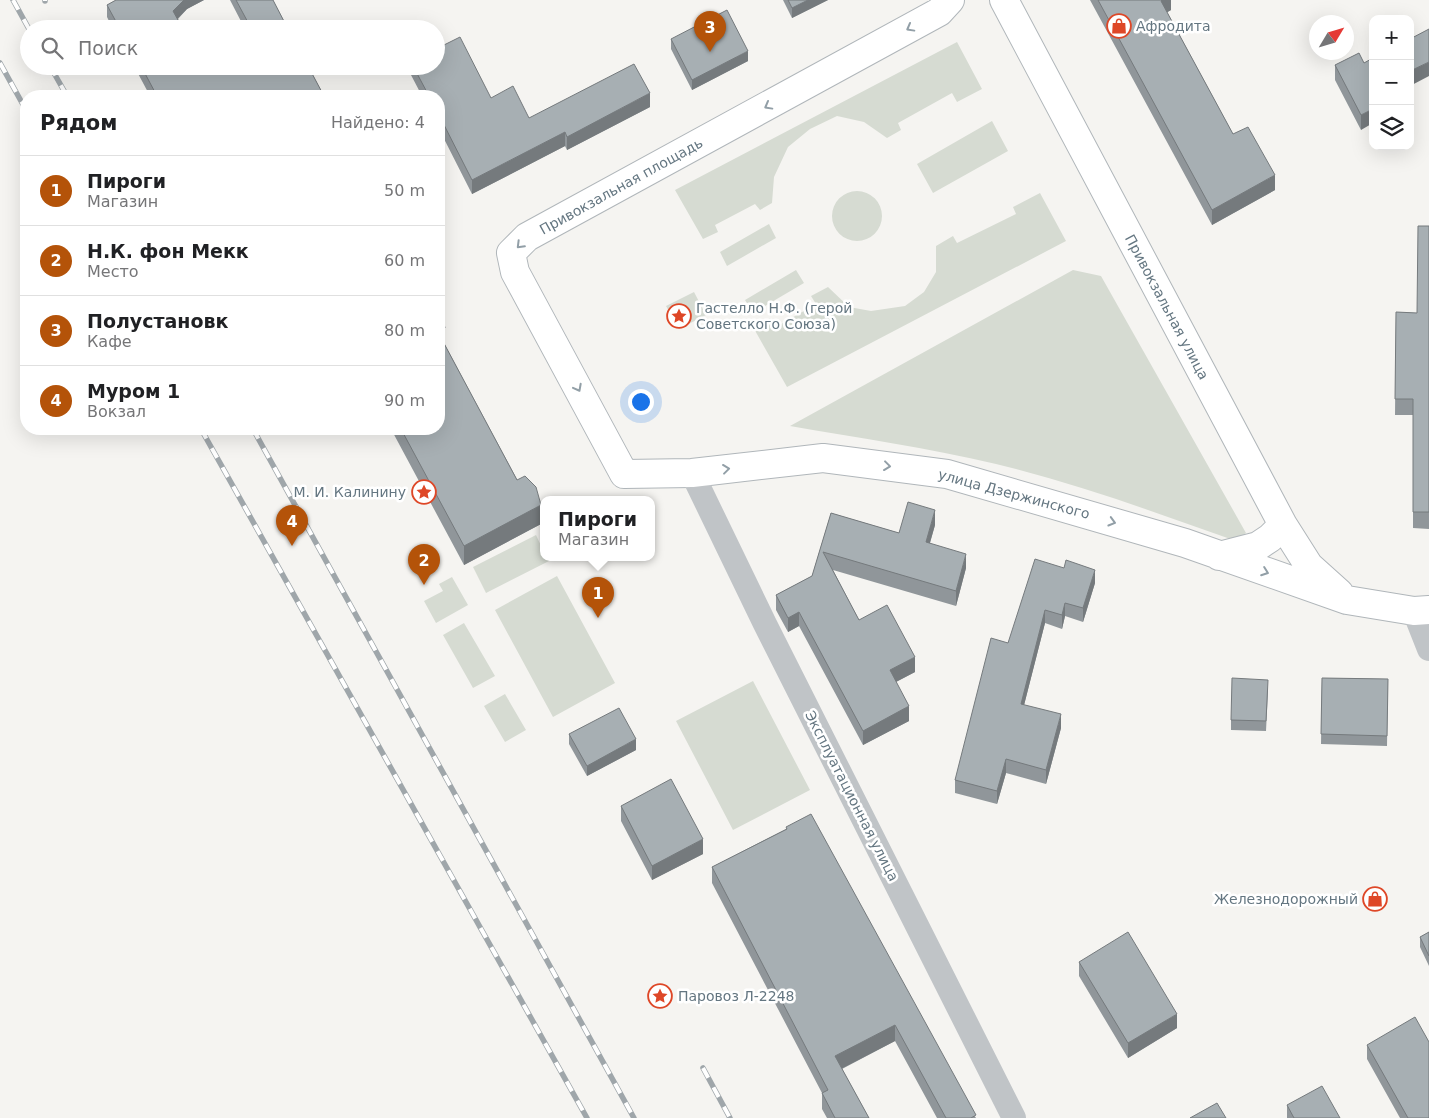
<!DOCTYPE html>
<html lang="ru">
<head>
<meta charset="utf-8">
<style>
	:root { --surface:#fff; --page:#f6f6f6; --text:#202124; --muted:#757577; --line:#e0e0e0; --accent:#b45309 }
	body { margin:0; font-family:"DejaVu Sans",sans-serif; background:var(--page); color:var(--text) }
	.controls { position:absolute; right:15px; top:15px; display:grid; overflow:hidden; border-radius:10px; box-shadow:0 5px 20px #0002 }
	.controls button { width:45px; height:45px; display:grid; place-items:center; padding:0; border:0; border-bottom:1px solid var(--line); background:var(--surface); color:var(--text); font:25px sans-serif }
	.compass { position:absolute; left:1309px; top:15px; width:45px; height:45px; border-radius:50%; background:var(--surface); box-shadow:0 5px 20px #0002; rotate:52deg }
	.you { position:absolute; left:640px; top:401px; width:18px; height:18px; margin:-12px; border:4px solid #fff; border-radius:50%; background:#1a73e8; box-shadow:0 0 0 8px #1a73e833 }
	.badge { display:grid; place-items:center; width:32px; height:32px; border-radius:50%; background:var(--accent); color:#fff; font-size:16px; font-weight:700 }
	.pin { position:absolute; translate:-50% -41px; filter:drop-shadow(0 1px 2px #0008) }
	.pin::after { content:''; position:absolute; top:26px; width:18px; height:15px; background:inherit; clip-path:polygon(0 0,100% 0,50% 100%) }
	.popup { position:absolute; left:540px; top:496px; width:115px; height:65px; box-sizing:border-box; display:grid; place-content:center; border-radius:10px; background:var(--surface); filter:drop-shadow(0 1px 4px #0005); font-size:16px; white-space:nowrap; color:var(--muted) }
	.popup b { font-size:19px; color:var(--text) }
	.popup::after { content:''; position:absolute; left:50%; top:100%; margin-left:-10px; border:10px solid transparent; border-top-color:var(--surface) }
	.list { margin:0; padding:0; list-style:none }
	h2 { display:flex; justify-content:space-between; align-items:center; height:65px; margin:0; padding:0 20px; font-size:21px }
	h2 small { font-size:16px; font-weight:400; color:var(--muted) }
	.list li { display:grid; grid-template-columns:32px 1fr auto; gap:15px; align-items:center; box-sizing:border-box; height:70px; padding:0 20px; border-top:1px solid var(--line) }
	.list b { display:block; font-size:19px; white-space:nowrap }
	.list p { margin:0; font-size:16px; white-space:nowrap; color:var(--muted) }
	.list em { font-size:16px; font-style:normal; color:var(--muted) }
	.icon { flex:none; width:28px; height:28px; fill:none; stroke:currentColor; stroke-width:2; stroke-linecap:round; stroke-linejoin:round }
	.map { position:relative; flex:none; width:1429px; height:1118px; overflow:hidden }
	.search { position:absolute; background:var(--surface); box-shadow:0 5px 20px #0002; left:20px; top:20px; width:425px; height:55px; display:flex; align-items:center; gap:12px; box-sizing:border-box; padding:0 18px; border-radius:28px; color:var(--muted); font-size:19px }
	.panel { position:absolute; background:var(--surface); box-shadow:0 5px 20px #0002; left:20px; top:90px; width:425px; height:345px; border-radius:20px }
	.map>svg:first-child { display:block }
	.green { fill:#d6dbd2 }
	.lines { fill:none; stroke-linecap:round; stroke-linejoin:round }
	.secondary-casing { stroke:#b0b6ba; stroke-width:30 }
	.street { stroke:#c0c4c7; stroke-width:24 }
	.secondary { stroke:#fff; stroke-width:28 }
	.rail-casing { stroke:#9fa6aa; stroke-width:5.5 }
	.rail { stroke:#fff; stroke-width:4; stroke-dasharray:11; stroke-linecap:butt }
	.wall { fill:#90969a }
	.shaded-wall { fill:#757a7d }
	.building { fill:#a7afb3; stroke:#757a7d }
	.oneway { stroke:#929fa7 }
	.labels { text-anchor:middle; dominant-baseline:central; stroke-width:5; stroke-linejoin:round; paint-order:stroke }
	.poi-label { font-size:14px; fill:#647681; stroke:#fff; text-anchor:start }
	.street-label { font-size:14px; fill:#647681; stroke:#fff }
</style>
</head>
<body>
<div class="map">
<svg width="1429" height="1118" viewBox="0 0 1429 1118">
	<rect width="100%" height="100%" fill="#f5f4f1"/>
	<!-- green -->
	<path class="green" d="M 957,42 L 982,89 L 957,102 L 952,93 L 898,123 L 901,130 L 887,138 L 864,122 L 837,116 L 810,129 L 788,147 L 774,177 L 772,203 L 760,210 L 755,204 L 715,225 L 718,232 L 703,239 L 675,190 Z
		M 992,121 L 1008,151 L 933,193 L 917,164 Z
		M832 216a25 25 0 1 1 50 0a25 25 0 1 1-50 0Z
		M 1040,193 L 1066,241 L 787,387 L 753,327 L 770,318 L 776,327 L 816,304 L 811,296 L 828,287 L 849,307 L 871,311 L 905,306 L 924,292 L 936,272 L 936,246 L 953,236 L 957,243 L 1016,214 L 1013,207 Z
		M 769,224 L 776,238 L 727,266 L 720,252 Z
		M 796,270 L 804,283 L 753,313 L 745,300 Z
		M 1073,270 L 1101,276 L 1246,533 L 1236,541 C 1157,513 1078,484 996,464 C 928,448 859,438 790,426 Z
		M 694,292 L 706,315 L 679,329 L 666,306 Z
		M 536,535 L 544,552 L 544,557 L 547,557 L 549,561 L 486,593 L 473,567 Z
		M 557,576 L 615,683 L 553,717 L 495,610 Z
		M 452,577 L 468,605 L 436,623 L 424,601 L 443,591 L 439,584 Z
		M 464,623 L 495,676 L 473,688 L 443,635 Z
		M 753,681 L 810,790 L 733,830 L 676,721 Z
		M 505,694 L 526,730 L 505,742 L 484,706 Z"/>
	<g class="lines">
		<!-- secondary casing -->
		<g class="secondary-casing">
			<path id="secondary" d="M 950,0 L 939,12 L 527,237 L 511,253 L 515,272 L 624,474 L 692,473 L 823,458 L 947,474 L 1185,543 L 1347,600 L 1414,611 L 1429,610
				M 1004,0 L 1283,525 L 1309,566 L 1339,593
				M 1219,556 L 1258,546 L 1270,538 L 1283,525"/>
		</g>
		<!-- street -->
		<path class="street" d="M 692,473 L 765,624 L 1014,1118
			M 1414,611 L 1429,649"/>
		<!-- secondary -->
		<use href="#secondary" class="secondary"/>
		<!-- rail casing -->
		<g class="rail-casing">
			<path id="rail" d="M 13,0 L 29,29
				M 45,0 L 45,1
				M 0,63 L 26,110
				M 50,66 L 67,96
				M 201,429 L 587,1118
				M 253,429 L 634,1118
				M 703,1068 L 730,1118"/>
		</g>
		<!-- rail -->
		<use href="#rail" class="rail"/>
	</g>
	<!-- wall -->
	<path class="wall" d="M 116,0 L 204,0 L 187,9 L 178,19 L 183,29 L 113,29 L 107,17 L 107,5 Z
		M 230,0 L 273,0 L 288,29 L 245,29 Z
		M 783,0 L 828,0 L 792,18 Z
		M 1090,0 L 1171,0 L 1171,10 L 1167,12 L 1233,134 L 1275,190 L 1212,225 Z
		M 671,39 L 748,61 L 692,90 L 671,49 Z
		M 1364,63 L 1361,130 L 1335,80 L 1335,65 Z
		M 134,66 L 308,66 L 324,96 L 150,96 Z
		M 411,66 L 436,66 L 491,98 L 529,118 L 650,107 L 567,150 L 565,146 L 472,194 L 439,129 L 439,96 L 422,96 L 411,75 Z
		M 1429,226 L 1429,529 L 1413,528 L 1413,415 L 1395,415 L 1396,312 L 1417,313 Z
		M 445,345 L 541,524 L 464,565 L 391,429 L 439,429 Z
		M 831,513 L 899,533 L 935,525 L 930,543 L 966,568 L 956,606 L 833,570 L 859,620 L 915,672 L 896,682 L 909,721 L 863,745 L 799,626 L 788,632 L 776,610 L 776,595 L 812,576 Z
		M 1064,568 L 1095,583 L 1083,622 L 1065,616 L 1062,629 L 1045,623 L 1024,705 L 1061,728 L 1046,784 L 1006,773 L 997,804 L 955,793 L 955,780 L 1008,643 Z
		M 1322,678 L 1388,679 L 1387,746 L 1321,744 Z
		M 1268,690 L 1266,731 L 1231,730 L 1231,720 Z
		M 569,734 L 636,750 L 587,776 L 569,744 Z
		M 621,806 L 703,854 L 652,880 L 621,821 Z
		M 786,827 L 976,1118 L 937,1118 L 895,1041 L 842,1069 L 869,1118 L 827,1118 L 822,1109 L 822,1093 L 712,883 L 712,867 L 786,829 Z
		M 1429,932 L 1429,966 L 1420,947 L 1420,937 Z
		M 1079,962 L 1177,1028 L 1128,1058 L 1079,976 Z
		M 1367,1045 L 1429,1118 L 1400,1118 L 1367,1059 Z
		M 1287,1105 L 1340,1118 L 1287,1118 Z"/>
	<!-- shaded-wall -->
	<path class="shaded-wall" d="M 184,0 L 204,0 L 187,9 L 173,23 L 173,11 Z
		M 808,0 L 828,0 L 792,18 L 792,8 Z
		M 1162,0 L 1171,0 L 1171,10 L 1161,16 L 1161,1 Z
		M 748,51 L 748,61 L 692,90 L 692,80 Z
		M 1429,62 L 1429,76 L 1410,86 L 1410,71 Z
		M 650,93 L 650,107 L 567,150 L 567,137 Z
		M 1373,109 L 1373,123 L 1361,130 L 1361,115 Z
		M 565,132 L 565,146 L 472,194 L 472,180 Z
		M 1275,175 L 1275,190 L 1212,225 L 1212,210 Z
		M 445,328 L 445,347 L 439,350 L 439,331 Z
		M 541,505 L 541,524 L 464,565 L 464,546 Z
		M 935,510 L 935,525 L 926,556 L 926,542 Z
		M 966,554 L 966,568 L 956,606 L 956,591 Z
		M 1095,570 L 1095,583 L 1083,622 L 1083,608 Z
		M 1065,603 L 1065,616 L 1062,629 L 1062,615 Z
		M 1045,610 L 1045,623 L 1021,717 L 1021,704 Z
		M 799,612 L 799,626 L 788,632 L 788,618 Z
		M 915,657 L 915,672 L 890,685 L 890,670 Z
		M 909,706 L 909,721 L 863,745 L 863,731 Z
		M 1061,714 L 1061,728 L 1046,784 L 1046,770 Z
		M 636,739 L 636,750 L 587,776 L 587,766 Z
		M 1006,759 L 1006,773 L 997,804 L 997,791 Z
		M 703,839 L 703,854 L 652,880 L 652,866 Z
		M 1177,1014 L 1177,1028 L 1128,1058 L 1128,1043 Z
		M 895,1025 L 895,1041 L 835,1072 L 835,1056 Z"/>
	<!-- building -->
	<path class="building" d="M 116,0 L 184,0 L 173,11 L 183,29 L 120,29 L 107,5 Z
		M 236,0 L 273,0 L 288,29 L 250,29 L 251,28 Z
		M 788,0 L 808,0 L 792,8 Z
		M 1098,0 L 1162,0 L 1161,1 L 1233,134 L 1248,127 L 1275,175 L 1212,210 Z
		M 727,10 L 748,51 L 692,80 L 671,39 Z
		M 1429,29 L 1429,62 L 1410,71 L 1410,39 Z
		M 460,37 L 491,98 L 513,86 L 529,118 L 634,64 L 650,93 L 567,137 L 565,132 L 472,180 L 439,115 L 439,96 L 429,96 L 413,66 L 436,66 L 436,49 Z
		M 1359,53 L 1364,63 L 1373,58 L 1373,109 L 1361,115 L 1335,65 Z
		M 141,66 L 308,66 L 324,96 L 157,96 Z
		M 1418,226 L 1429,226 L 1429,512 L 1413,512 L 1413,399 L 1395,399 L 1396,312 L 1417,313 Z
		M 439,309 L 441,311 L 445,328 L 439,331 Z
		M 439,334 L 517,480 L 525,476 L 536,487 L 541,505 L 464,546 L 401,429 L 439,429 Z
		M 908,502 L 935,510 L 926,542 L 966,554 L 956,591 L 823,552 L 859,620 L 887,605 L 915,657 L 890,670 L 909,706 L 863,731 L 799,612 L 788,618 L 776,595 L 812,576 L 831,513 L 899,533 Z
		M 1035,559 L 1064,568 L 1066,560 L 1095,570 L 1083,608 L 1065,603 L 1062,615 L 1045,610 L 1021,704 L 1061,714 L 1046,770 L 1006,759 L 997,791 L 955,780 L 991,638 L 1008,643 Z
		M 1232,678 L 1268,680 L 1266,721 L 1231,720 Z
		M 1322,678 L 1388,679 L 1387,736 L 1321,734 Z
		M 619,708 L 636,739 L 587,766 L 569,734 Z
		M 671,779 L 703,839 L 652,866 L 621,806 Z
		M 811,814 L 976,1115 L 971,1118 L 946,1118 L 895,1025 L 835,1056 L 869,1118 L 835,1118 L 822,1093 L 828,1090 L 712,867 L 787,829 L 786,827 Z
		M 1128,932 L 1177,1014 L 1128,1043 L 1079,962 Z
		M 1429,932 L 1429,956 L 1420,937 Z
		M 1415,1017 L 1429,1042 L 1429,1118 L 1408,1118 L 1367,1045 Z
		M 1322,1086 L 1340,1118 L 1294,1118 L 1287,1105 Z
		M 1217,1103 L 1226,1118 L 1190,1118 Z"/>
	<!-- one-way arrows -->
	<defs><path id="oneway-chevron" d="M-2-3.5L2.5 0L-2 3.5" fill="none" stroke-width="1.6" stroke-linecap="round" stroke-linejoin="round" transform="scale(1.25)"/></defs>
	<g class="oneway">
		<use href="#oneway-chevron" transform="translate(910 28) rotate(151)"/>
		<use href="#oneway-chevron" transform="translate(768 106) rotate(151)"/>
		<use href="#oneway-chevron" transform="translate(520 245) rotate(135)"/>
		<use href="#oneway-chevron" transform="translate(578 388) rotate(62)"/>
		<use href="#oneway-chevron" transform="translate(887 466) rotate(7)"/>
		<use href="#oneway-chevron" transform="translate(726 469) rotate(-7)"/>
		<use href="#oneway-chevron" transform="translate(1112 522) rotate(16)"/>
		<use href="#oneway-chevron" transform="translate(1265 572) rotate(20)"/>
	</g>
	<!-- icons -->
	<defs>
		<g id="shop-ring" transform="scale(1.25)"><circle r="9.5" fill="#fff" stroke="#de4727" stroke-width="1.5"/><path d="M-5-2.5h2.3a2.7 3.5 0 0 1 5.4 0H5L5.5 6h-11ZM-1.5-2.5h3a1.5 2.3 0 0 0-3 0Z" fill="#de4727"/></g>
		<g id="sight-ring" transform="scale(1.25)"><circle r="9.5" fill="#fff" stroke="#de4727" stroke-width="1.5"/><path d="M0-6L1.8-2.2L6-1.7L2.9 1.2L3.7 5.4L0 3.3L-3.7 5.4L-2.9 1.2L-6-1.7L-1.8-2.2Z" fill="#de4727"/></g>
	</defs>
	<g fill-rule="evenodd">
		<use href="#shop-ring" x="1119" y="26"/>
		<use href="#sight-ring" x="679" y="316"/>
		<use href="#sight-ring" x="424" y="492"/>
		<use href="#shop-ring" x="1375" y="899"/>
		<use href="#sight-ring" x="660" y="996"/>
	</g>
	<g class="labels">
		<!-- poi labels -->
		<g class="poi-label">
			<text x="1136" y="26">Афродита</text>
			<text x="696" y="308">Гастелло Н.Ф. (герой<tspan x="696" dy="16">Советского Союза)</tspan></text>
			<text x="406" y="492" text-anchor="end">М. И. Калинину</text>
			<text x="1358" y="899" text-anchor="end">Железнодорожный</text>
			<text x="678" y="996">Паровоз Л-2248</text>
		</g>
		<!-- street labels -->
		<g class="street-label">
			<text transform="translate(621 186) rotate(-29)">Привокзальная площадь</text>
			<text transform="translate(1167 307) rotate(62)">Привокзальная улица</text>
			<text transform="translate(1014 494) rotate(15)">улица Дзержинского</text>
			<text transform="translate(852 796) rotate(63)">Эксплуатационная улица</text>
		</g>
	</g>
</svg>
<div class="controls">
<button>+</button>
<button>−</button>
<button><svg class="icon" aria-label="layers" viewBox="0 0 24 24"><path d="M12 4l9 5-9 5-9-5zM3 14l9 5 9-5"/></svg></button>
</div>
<svg class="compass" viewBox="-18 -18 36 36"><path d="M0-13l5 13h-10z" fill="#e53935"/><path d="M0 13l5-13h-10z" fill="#757577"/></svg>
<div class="you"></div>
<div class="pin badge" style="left:598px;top:618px">1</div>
<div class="popup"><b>Пироги</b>Магазин</div>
<div class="pin badge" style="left:424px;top:585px">2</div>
<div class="pin badge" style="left:710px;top:52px">3</div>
<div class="pin badge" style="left:292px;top:546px">4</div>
<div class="search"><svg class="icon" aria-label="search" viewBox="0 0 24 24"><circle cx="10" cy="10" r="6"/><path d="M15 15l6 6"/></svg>Поиск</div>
<section class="panel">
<h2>Рядом<small>Найдено: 4</small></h2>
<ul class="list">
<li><span class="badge">1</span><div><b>Пироги</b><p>Магазин</p></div><em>50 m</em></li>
<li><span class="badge">2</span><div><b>Н.К. фон Мекк</b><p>Место</p></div><em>60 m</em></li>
<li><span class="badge">3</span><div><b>Полустановк</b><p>Кафе</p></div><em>80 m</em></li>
<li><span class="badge">4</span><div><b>Муром 1</b><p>Вокзал</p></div><em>90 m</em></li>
</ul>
</section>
</div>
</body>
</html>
